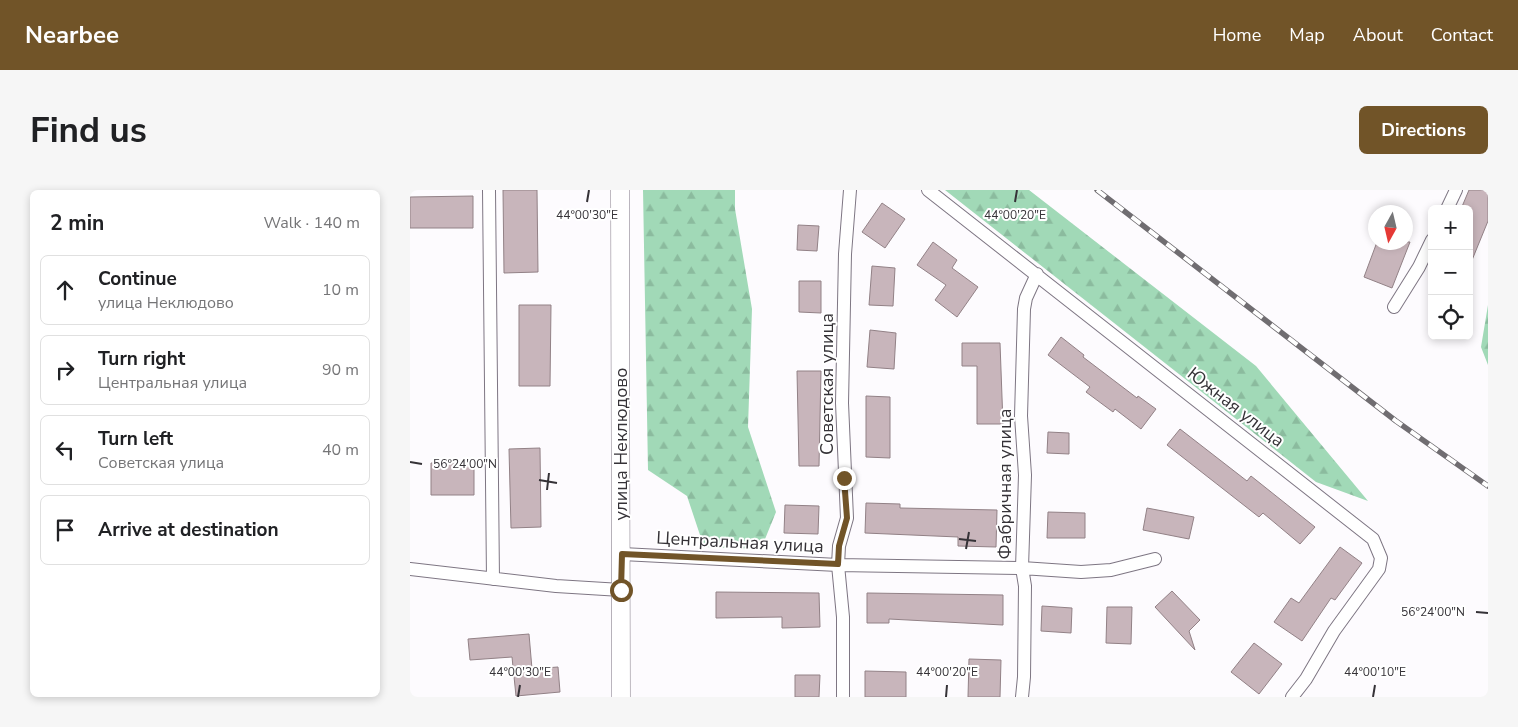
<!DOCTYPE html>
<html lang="en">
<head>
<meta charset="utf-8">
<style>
	:root { --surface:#fff; --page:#f6f6f6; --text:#202124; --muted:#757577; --line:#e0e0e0; --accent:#715428 }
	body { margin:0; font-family:"Nunito Sans",sans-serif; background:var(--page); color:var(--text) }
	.controls { position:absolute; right:15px; top:15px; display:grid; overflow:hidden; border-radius:8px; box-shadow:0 2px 8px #0003 }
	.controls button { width:45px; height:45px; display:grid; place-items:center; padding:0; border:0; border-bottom:1px solid var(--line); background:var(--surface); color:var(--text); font:25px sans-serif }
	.compass { position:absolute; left:958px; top:15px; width:45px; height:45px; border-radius:50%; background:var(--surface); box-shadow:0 2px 8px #0003; rotate:188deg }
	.stop { position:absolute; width:15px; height:15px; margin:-11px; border:4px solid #715428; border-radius:50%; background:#fff }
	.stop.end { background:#715428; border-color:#fff; box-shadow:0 1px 5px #0008 }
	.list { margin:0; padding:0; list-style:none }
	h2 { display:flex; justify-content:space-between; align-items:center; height:65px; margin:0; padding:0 20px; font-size:21px }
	h2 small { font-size:16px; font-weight:400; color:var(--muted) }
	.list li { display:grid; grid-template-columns:32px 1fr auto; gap:15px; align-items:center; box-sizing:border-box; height:70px; margin:0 10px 10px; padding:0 10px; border:1px solid var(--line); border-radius:8px }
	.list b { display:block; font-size:19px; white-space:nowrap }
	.list p { margin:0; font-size:16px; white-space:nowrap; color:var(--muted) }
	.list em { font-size:16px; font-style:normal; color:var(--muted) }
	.icon { flex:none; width:28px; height:28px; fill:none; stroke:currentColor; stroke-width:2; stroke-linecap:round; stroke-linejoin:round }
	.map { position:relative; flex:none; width:1078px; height:507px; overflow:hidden; border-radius:8px }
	header { display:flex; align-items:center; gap:30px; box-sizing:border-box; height:70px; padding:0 25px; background:var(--accent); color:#fff }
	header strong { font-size:24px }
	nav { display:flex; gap:28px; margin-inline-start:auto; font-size:18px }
	.intro { display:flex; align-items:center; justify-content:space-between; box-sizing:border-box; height:120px; padding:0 30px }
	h1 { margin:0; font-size:35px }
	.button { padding:12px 22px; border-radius:8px; background:var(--accent); color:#fff; font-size:18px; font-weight:700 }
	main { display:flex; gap:30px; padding:0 30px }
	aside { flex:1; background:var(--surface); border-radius:8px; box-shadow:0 2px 8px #0003 }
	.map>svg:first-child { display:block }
	.forest { fill:url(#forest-firs) }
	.building { fill:#c8b5bb; stroke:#928186 }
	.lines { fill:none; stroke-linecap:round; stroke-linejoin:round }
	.minor-casing { stroke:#7e7683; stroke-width:14 }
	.secondary-casing { stroke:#7e7683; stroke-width:19 }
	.minor { stroke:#fff; stroke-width:12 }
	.secondary { stroke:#fff; stroke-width:18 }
	.rail-casing { stroke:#706d71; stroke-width:5.5 }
	.rail { stroke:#fff; stroke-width:4; stroke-dasharray:11; stroke-linecap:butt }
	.route { stroke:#715428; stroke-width:6 }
	.ticks { fill:none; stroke:#353237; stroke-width:2 }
	.labels { text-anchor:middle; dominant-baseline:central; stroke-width:4; stroke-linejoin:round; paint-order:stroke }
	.street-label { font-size:18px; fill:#353237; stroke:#fff }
	.ticks-label { font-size:12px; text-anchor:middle; fill:#353237; stroke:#fff; stroke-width:4; stroke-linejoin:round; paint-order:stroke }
</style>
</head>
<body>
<header>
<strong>Nearbee</strong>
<nav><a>Home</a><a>Map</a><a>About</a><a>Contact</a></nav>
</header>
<div class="intro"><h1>Find us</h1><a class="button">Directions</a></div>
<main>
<aside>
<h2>2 min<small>Walk · 140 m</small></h2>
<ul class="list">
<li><svg class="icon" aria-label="ahead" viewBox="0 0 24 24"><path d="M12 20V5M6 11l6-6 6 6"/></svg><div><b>Continue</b><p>улица Неклюдово</p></div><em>10 m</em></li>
<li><svg class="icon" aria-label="right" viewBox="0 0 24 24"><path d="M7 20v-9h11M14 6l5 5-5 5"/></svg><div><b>Turn right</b><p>Центральная улица</p></div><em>90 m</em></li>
<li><svg class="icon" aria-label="left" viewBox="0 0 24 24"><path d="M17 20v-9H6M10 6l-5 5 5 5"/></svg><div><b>Turn left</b><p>Советская улица</p></div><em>40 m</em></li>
<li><svg class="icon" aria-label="arrive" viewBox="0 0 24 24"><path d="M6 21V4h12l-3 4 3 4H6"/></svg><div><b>Arrive at destination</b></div></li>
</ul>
</aside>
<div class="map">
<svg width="1078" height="507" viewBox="0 0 1078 507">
	<defs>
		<pattern id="forest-firs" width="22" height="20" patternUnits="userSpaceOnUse" patternTransform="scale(1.25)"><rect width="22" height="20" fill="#a1d9b7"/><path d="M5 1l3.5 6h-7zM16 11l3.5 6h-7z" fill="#8bbb9e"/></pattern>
	</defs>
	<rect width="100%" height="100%" fill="#fdfbfe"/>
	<!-- forest -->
	<path class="forest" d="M 233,0 L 325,0 L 325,19 L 342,119 L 338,237 L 366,322 L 351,359 L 294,357 L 277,306 L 238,280 Z
		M 535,0 L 619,0 L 846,176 L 958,311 L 906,292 Z
		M 1078,115 L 1078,175 L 1071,157 Z"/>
	<!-- building -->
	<path class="building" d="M 93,0 L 127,0 L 128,82 L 94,83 Z
		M 1059,0 L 1078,0 L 1078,31 L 1060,75 L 1059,19 L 1051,19 Z
		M 63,6 L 63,38 L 0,38 L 0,7 Z
		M 472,13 L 495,29 L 475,58 L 452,42 Z
		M 388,35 L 409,36 L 407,61 L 387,60 Z
		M 523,52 L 547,70 L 542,78 L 568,97 L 547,127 L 525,110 L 536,95 L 507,75 Z
		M 967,52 L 1000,52 L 982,98 L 954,87 Z
		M 462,76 L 485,78 L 483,116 L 459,115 Z
		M 389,91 L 411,91 L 411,123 L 389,122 Z
		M 109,115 L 141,115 L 140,196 L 109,196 Z
		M 460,140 L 486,143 L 484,179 L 457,177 Z
		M 651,147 L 674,165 L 673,167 L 727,208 L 728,206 L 746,219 L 731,239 L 705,219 L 703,222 L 676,202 L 680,197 L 638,165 Z
		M 552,153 L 590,153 L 593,234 L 567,234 L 567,176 L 552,176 Z
		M 387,181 L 411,181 L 409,276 L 389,276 Z
		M 456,206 L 480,207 L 480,268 L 456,267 Z
		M 770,239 L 837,291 L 841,286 L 905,337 L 890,354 L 853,323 L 849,327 L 757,255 Z
		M 638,242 L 659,243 L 659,264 L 637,263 Z
		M 130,258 L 131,337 L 101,338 L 99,259 Z
		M 21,273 L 64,273 L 64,305 L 21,305 Z
		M 456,313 L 490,314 L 490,318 L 587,320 L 586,357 L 548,356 L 548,347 L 455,343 Z
		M 375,315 L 409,316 L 408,344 L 374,343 Z
		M 737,318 L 784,327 L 779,349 L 733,340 Z
		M 638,322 L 675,323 L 675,348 L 637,348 Z
		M 930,357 L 952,373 L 925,410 L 921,408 L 892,451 L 864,432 L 881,408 L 889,413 Z
		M 762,401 L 790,430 L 779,441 L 785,460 L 745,417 Z
		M 306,402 L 409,403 L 410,437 L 372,438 L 372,427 L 306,428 Z
		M 457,403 L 593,405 L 593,435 L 479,429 L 479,433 L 457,433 Z
		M 632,416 L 662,418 L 661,443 L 631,441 Z
		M 697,417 L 722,417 L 721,454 L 696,453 Z
		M 119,444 L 122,479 L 148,477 L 150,502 L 106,506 L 102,467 L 60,470 L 58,449 Z
		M 844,453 L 872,474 L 849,504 L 821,482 Z
		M 559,469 L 591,470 L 590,507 L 558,507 Z
		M 455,481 L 496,482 L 496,507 L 455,507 Z
		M 385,485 L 410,485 L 409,507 L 385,507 Z"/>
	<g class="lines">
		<!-- minor casing -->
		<g class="minor-casing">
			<path id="minor" d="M 79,0 L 83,389
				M 518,0 L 963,349 L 971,368 L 969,379 L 924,441 L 896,489 L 882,507
				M 1037,19 L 1046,0
				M 984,117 L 1009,77 L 1022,50
				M 212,364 L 428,375 L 612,378 L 671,382 L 701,380 L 745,369
				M 0,379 L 146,396 L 211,400
				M 433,507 L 433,427 L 428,375 L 429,356 L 437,328 L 432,213 L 435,64 L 440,0
				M 612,507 L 614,487 L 615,396 L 612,378 L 615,285 L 611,226 L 614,119 L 616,108 L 627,84"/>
		</g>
		<!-- secondary casing -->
		<g class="secondary-casing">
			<path id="secondary" d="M 210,0 L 211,507"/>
		</g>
		<!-- minor -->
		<use href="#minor" class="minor"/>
		<!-- secondary -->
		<use href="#secondary" class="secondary"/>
		<!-- rail casing -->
		<g class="rail-casing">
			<path id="rail" d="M 687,0 L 986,231 L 1078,296"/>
		</g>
		<!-- rail -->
		<use href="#rail" class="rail"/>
	</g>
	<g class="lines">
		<!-- route -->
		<path class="route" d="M 211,400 L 212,364 L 428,374 L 429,356 L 437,328 L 434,288"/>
	</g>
	<!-- ticks -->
	<path class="ticks" d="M 177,12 L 179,0M 605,12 L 607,0M 0,272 L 12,274M 129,290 L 147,293M 137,300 L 139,283M 549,349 L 566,351M 556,359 L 559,342M 1066,422 L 1078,423M 108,507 L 110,495M 536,507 L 537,495M 963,507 L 965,495"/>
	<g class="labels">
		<!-- street labels -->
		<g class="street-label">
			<text transform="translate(417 194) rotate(-90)">Советская улица</text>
			<text transform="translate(826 217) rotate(38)">Южная улица</text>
			<text transform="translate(211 254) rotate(-90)">улица Неклюдово</text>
			<text transform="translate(595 294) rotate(-90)">Фабричная улица</text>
			<text transform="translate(330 352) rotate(3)">Центральная улица</text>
		</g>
	</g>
	<g class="ticks-label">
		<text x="177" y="29">44°00'30"E</text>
		<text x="605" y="29">44°00'20"E</text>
		<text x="55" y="278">56°24'00"N</text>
		<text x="1023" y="426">56°24'00"N</text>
		<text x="110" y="486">44°00'30"E</text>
		<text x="537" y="486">44°00'20"E</text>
		<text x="965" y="486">44°00'10"E</text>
	</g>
</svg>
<div class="controls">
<button>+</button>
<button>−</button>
<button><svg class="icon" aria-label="locate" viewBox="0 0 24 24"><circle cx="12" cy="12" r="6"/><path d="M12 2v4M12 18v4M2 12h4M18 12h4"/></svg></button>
</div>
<svg class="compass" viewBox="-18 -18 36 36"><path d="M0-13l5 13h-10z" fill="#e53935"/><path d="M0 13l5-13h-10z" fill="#757577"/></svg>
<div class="stop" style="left:211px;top:400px"></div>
<div class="stop end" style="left:434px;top:288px"></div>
</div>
</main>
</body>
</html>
